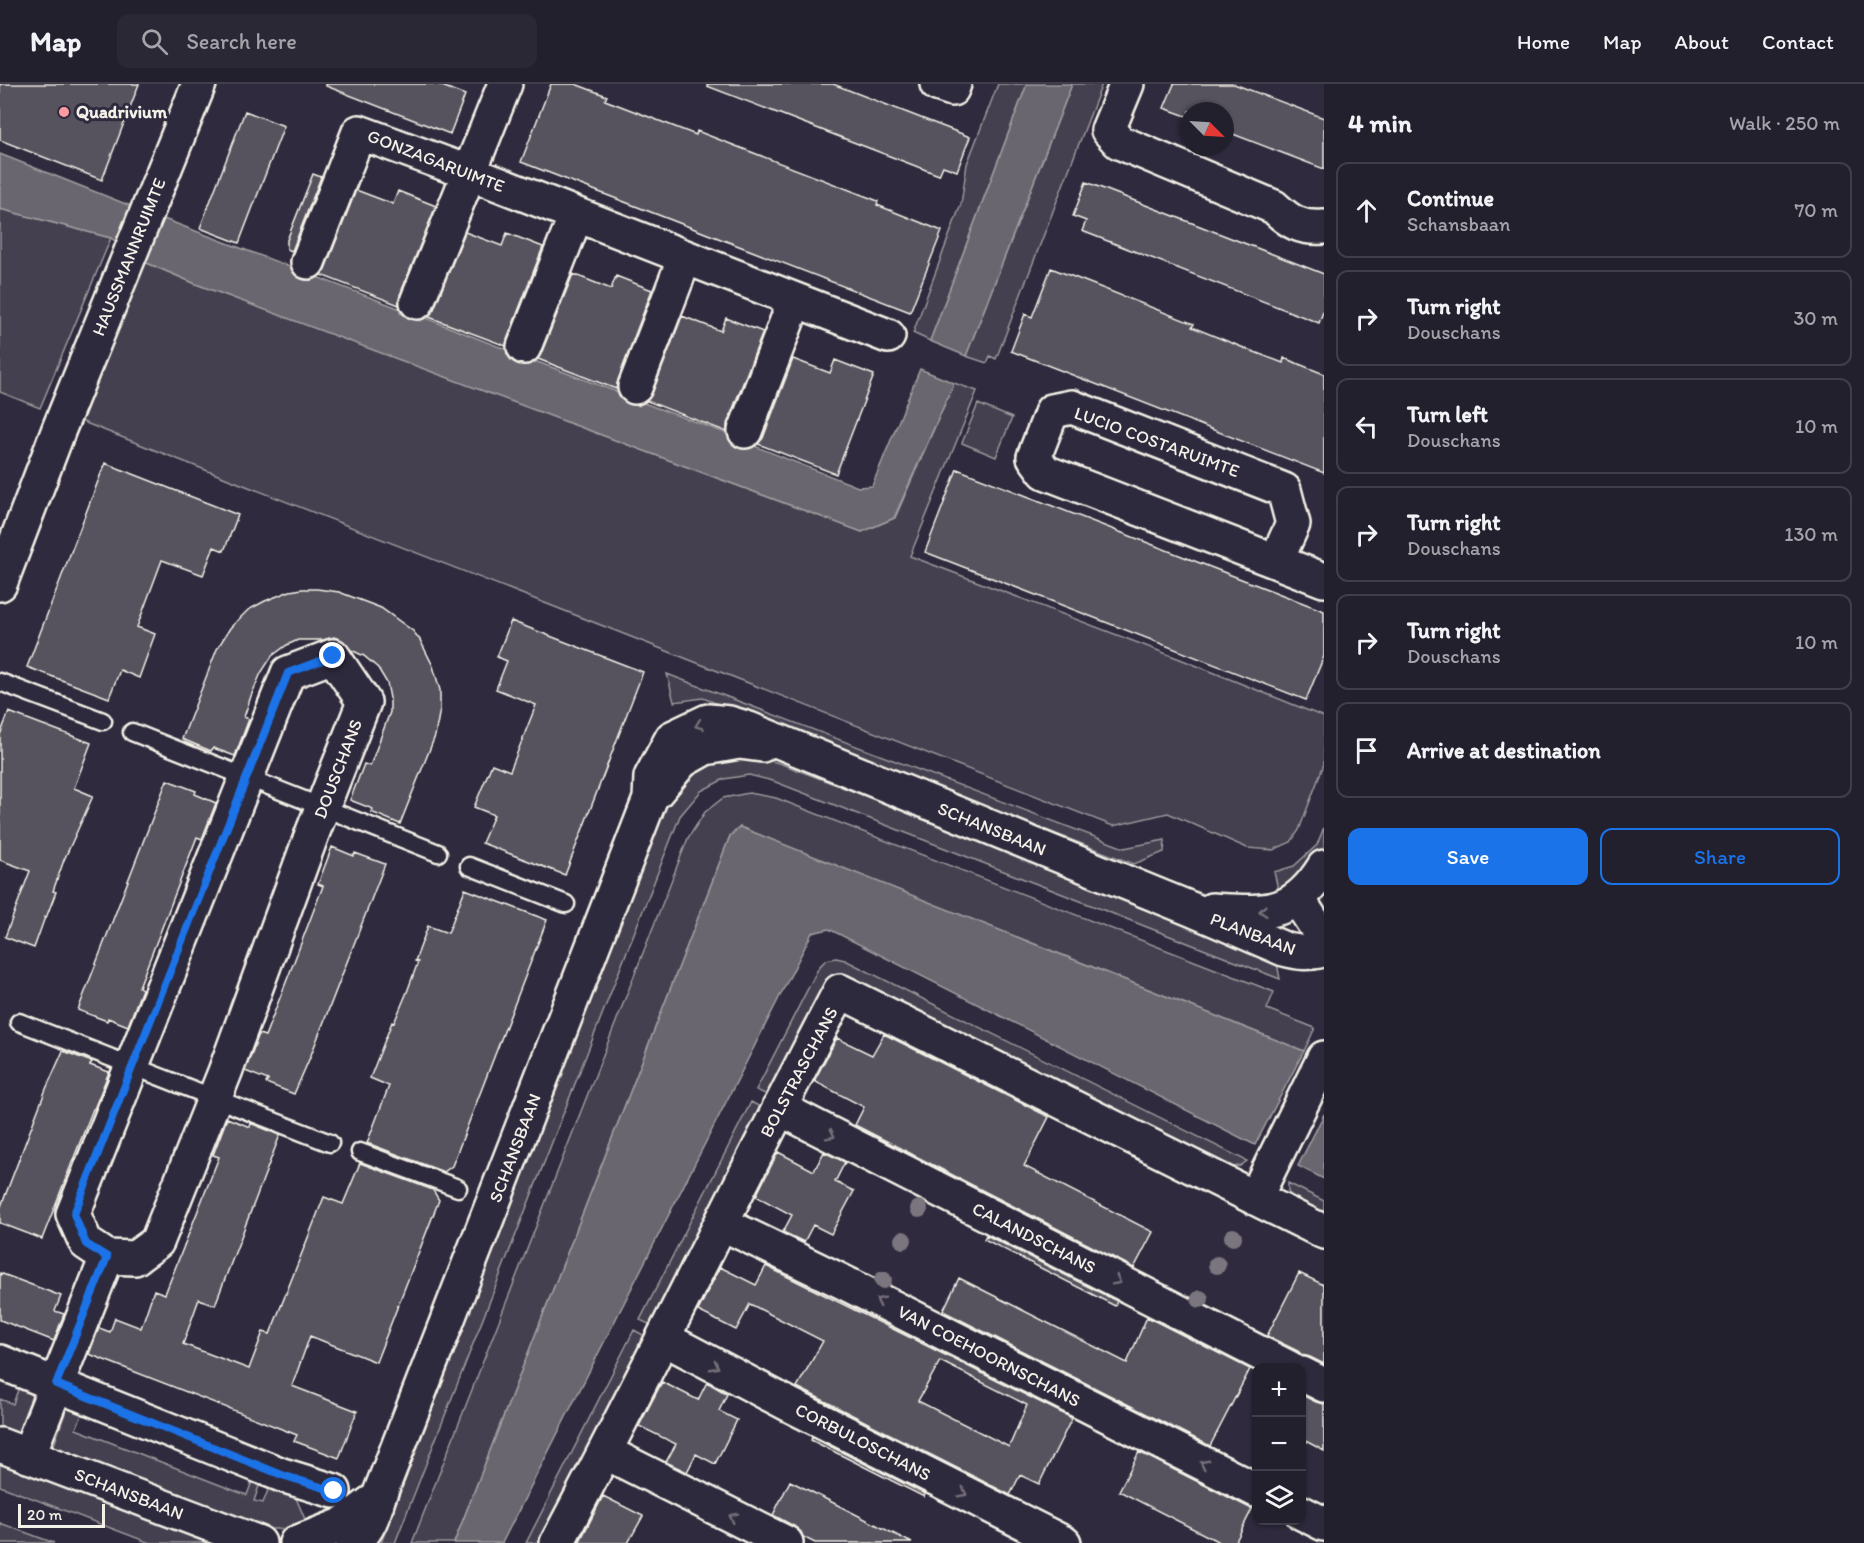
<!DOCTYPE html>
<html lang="en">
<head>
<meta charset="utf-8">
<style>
	:root { --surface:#23202e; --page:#2b2836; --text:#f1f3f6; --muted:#a3a3aa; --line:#403e4a; --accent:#1a73e8 }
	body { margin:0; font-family:Itim,sans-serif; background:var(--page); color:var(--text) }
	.controls { position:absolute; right:18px; bottom:18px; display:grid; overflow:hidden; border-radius:12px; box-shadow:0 2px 4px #0004 }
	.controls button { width:54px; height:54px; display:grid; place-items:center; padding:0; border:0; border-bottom:2px solid var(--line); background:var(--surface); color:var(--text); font:30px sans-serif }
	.compass { position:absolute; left:1180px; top:18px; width:54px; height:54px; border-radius:50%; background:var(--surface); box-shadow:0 2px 4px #0004; rotate:114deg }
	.scale { position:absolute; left:18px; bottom:15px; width:87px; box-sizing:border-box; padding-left:6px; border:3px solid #f4f1e8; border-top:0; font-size:16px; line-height:21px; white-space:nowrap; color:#f4f1e8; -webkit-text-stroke:4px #2f2a3d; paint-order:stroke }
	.stop { position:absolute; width:18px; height:18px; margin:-14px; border:4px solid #1a73e8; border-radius:50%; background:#fff }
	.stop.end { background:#1a73e8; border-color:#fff; box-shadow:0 2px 6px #0008 }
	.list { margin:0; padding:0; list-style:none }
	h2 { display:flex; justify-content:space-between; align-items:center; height:78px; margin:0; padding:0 24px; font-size:26px }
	h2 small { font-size:20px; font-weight:400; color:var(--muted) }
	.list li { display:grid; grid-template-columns:39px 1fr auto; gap:18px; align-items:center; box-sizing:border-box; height:96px; margin:0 12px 12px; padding:0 12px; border:2px solid var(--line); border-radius:12px }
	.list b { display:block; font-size:22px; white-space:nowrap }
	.list p { margin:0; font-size:20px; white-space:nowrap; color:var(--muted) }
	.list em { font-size:20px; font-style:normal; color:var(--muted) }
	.actions { display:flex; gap:12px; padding:18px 24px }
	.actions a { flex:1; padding:14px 0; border:2px solid var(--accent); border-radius:12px; text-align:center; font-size:21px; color:var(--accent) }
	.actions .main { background:var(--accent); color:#fff }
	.icon { flex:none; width:33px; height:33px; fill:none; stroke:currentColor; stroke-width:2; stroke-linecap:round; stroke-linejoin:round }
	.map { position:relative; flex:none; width:1324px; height:1459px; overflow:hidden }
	header { display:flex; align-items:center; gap:36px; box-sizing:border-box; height:84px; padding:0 30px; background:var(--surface); border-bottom:2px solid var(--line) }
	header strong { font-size:28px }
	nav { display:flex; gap:33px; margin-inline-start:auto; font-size:21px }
	.search { width:420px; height:54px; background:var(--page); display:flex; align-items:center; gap:15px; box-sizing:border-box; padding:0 21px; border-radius:12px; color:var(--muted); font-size:22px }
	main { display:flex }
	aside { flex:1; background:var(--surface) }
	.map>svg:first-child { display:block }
	.green { fill:#454050; stroke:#9c989c; stroke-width:1.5 }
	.water { fill:#6a6670; stroke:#a19ea0; stroke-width:1.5 }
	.building { fill:#56525f; stroke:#f4f1e8; stroke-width:1.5; fill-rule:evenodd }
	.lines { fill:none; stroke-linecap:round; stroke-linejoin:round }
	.lane-casing { stroke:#f4f1e8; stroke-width:21 }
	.street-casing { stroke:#f4f1e8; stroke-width:38 }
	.secondary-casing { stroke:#f4f1e8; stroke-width:38 }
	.lane { stroke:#2f2a3d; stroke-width:16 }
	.street { stroke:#2f2a3d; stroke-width:33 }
	.secondary { stroke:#2f2a3d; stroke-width:33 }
	.tree { fill:#7a757e }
	.oneway { stroke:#747079 }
	.route { stroke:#1a73e8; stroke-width:8 }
	.poi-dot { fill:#ff9aa2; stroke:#2f2a3d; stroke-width:2 }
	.labels { text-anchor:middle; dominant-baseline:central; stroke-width:6; stroke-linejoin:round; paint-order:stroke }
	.poi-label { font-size:18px; font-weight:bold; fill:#f4f1e8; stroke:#2f2a3d; text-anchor:start }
	.street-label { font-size:18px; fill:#f4f1e8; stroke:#2f2a3d }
</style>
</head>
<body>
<header>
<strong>Map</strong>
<div class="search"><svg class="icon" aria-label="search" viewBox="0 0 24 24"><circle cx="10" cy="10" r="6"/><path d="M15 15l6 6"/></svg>Search here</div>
<nav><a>Home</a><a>Map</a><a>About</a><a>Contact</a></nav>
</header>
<main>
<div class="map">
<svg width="1324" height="1459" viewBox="0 0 1324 1459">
	<rect width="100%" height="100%" fill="#2f2a3d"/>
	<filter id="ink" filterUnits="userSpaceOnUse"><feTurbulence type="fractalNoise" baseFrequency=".0167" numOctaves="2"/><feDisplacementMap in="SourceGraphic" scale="12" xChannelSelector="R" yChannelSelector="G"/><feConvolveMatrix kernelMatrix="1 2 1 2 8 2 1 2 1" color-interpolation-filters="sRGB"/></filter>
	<g filter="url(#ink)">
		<!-- green -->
		<path class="green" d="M 998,0 L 1027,0 L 930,257 L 913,249 L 961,120 L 967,80 Z
			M 1072,0 L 1102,0 L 996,275 L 990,272 L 987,279 L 966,272 Z
			M 0,125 L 111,154 L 40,324 L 0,308 Z
			M 140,176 L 196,200 L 862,448 L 895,434 L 954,299 L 977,307 L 910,472 L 1180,575 L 1324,633 L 1324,680 L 1299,746 L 1291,758 L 1273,766 L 1247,764 L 1168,729 L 1113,742 L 78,336 Z
			M 978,320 L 1012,334 L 996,373 L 962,359 Z
			M 667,590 L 1124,764 L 1165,756 L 1164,768 L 1134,780 L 703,614 L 674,618 Z
			M 751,672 L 779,679 L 1275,868 L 1280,895 L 773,697 L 749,691 L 724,695 L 701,707 L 680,732 L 395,1459 L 381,1459 L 667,712 L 686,693 L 716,675 Z
			M 749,709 L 776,714 L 1274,908 L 1267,925 L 1315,944 L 1304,967 L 740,743 L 730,752 L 454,1459 L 412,1459 L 688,754 L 705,728 L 723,714 Z
			M 1324,743 L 1324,774 L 1280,813 L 1274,788 L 1294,782 L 1317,761 Z
			M 836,874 L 845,876 L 1247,1077 L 1240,1082 L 1231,1083 L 852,900 L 770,1012 L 756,1006 L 819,883 L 826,876 Z
			M 751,1018 L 764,1025 L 653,1242 L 640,1236 Z
			M 1288,1099 L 1324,1117 L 1324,1131 L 1294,1115 L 1288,1108 Z
			M 634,1246 L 647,1253 L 541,1459 L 526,1459 Z
			M 19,1303 L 33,1309 L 17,1350 L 0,1343 L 0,1315 L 13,1320 Z
			M 67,1323 L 83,1328 L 76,1345 L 238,1408 L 247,1411 L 253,1395 L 264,1398 L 263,1403 L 259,1402 L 254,1417 L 263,1419 L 270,1401 L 293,1407 L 307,1440 L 285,1445 L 262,1445 L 53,1364 Z
			M 0,1378 L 217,1459 L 150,1459 L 0,1402 Z
			M 0,1439 L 54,1459 L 0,1459 Z"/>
		<!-- water -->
		<path class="water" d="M 1027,0 L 1072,0 L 966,272 L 930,257 Z
			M 0,70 L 156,132 L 401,225 L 400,229 L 421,237 L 423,233 L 510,267 L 509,271 L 529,280 L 532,276 L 620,309 L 619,313 L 639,322 L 641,318 L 731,351 L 730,355 L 751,364 L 752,361 L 858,403 L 872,402 L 920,285 L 954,299 L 894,434 L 862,448 L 196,200 L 140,176 L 111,154 L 0,125 Z
			M 740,743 L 1304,967 L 1255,1061 L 829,845 L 812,849 L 502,1459 L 454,1459 L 730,752 Z
			M 1324,1030 L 1324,1095 L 1298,1082 Z"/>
		<!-- building -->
		<path class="building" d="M 0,0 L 139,0 L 102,96 L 0,56 Z
			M 326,0 L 437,0 L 465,11 L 450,50 L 326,2 Z
			M 551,0 L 575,0 L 607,12 L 605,16 L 696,51 L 697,47 L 878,117 L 877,121 L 942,147 L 910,228 L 521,78 Z
			M 707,0 L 833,0 L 970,53 L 957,87 L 943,82 L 939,91 L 707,2 Z
			M 1174,0 L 1234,0 L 1324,34 L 1324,85 L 1225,47 L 1225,27 L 1189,27 L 1189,33 L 1164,24 Z
			M 245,27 L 284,42 L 239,159 L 200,144 Z
			M 313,90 L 321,93 L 292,167 L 287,165 L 287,156 Z
			M 1086,98 L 1324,190 L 1324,225 L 1319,239 L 1082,147 L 1086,137 L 1073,132 Z
			M 356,106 L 393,120 L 398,107 L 436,122 L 400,211 L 399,221 L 321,191 L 325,185 Z
			M 465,148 L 502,162 L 507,149 L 543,163 L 507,256 L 506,262 L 429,233 L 434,225 Z
			M 1051,184 L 1194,240 L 1192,243 L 1244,264 L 1283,279 L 1284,274 L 1324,290 L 1324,389 L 1011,267 L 1025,230 L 1032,233 Z
			M 573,190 L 611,205 L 616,192 L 652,206 L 618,296 L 616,305 L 538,275 L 541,270 Z
			M 682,232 L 721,247 L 726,234 L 763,248 L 727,340 L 727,348 L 647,317 L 652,310 Z
			M 793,275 L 830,289 L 835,276 L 874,291 L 836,390 L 758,360 L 763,354 Z
			M 105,379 L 238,431 L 224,467 L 214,463 L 203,491 L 162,476 L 137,543 L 155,550 L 139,594 L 120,586 L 109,614 L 27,583 Z
			M 957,385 L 1324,527 L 1324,572 L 1306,616 L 925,468 Z
			M 302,505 L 317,505 L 339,508 L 381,524 L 413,547 L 420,556 L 433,582 L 440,606 L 440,625 L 435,652 L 400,740 L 371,728 L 373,725 L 350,716 L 364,680 L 370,682 L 390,628 L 390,614 L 387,599 L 378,584 L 364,572 L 351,566 L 342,556 L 334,553 L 323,556 L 298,556 L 287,561 L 272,572 L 261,589 L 251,612 L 244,633 L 249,635 L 235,672 L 213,664 L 211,667 L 182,655 L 217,565 L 230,544 L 248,526 L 265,517 L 290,507 Z
			M 511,537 L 643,588 L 565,791 L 482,759 L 494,731 L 474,723 L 492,680 L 510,687 L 536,621 L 496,605 L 507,577 L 497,573 Z
			M 9,628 L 91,659 L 74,704 L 93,712 L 64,776 L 53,807 L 56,808 L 46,834 L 45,833 L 34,864 L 5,853 L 30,787 L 0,776 L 0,651 Z
			M 167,696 L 196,707 L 195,710 L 216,719 L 202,755 L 197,753 L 139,903 L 142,905 L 128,942 L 108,934 L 107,937 L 78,926 Z
			M 332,763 L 354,772 L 355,769 L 385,780 L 311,971 L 294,1010 L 266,999 L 268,996 L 245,987 L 259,950 L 265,952 L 290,888 L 323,802 L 318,800 Z
			M 465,805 L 547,836 L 452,1082 L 444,1088 L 367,1059 L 389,1002 L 370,994 L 392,938 L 394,939 L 407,908 L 418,878 L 415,877 L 428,842 L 448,849 Z
			M 884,950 L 1049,1033 L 1024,1082 L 1153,1148 L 1134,1184 L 855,1041 L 864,1023 L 814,997 L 837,954 L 872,971 Z
			M 63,967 L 92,978 L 90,981 L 109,988 L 94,1025 L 93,1025 L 42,1155 L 0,1139 L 0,1125 L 46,1005 Z
			M 227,1034 L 250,1043 L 250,1039 L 280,1051 L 215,1221 L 199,1215 L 183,1260 L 249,1285 L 263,1248 L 270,1250 L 324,1113 L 343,1120 L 360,1079 L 433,1106 L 439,1116 L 376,1278 L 310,1252 L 292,1302 L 357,1327 L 339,1374 L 294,1357 L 297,1351 L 89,1270 L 99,1244 L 110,1248 L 115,1234 L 141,1244 L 154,1206 L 165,1210 L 219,1073 L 213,1071 Z
			M 778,1068 L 814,1087 L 824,1068 L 845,1078 L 835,1098 L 854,1107 L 831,1150 L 813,1141 L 804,1158 L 783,1148 L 792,1131 L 756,1112 Z
			M 986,1151 L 1117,1217 L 1115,1222 L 984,1155 Z
			M 766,1182 L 1072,1334 L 1039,1400 L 1020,1391 L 1010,1411 L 797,1303 L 823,1257 L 750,1220 L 736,1246 L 698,1227 L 720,1183 L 756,1201 ZM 940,1277 L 1027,1321 L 1009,1363 L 918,1317 Z
			M 0,1189 L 61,1212 L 55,1227 L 64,1230 L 54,1257 L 0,1236 Z
			M 1299,1189 L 1324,1201 L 1324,1280 L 1310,1273 L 1302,1271 L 1298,1267 L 1267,1252 Z
			M 959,1194 L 1127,1279 L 1147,1233 L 1250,1285 L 1210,1362 L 943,1227 Z
			M 662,1298 L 698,1316 L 707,1298 L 727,1310 L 719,1327 L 737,1336 L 715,1380 L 696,1370 L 687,1388 L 666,1378 L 676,1360 L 639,1342 Z
			M 1302,1311 L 1316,1318 L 1324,1320 L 1324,1367 L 1302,1355 Z
			M 812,1353 L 925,1410 L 924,1413 L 811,1356 Z
			M 1139,1368 L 1252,1425 L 1235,1459 L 1221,1459 L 1119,1407 Z
			M 790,1397 L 810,1407 L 912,1459 L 815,1459 L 803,1453 L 801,1448 L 794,1442 L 773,1431 Z
			M 603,1412 L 643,1432 L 628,1459 L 579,1459 Z"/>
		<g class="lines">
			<!-- lane casing -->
			<g class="lane-casing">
				<path id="lane" d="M 0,598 L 103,637
					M 132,648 L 438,769
					M 469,782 L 566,820
					M 19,938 L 330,1059
					M 360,1068 L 458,1104"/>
			</g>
			<!-- street casing -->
			<g class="street-casing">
				<path id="street" d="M 937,0 L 952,5 L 954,0
					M 1127,0 L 1108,46 L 1119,58 L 1274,123 C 1290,138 1301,145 1324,143
					M 308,178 L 359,48 L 470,89 L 888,252
					M 417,218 L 505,0
					M 524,263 L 576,131
					M 635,303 L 685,173
					M 745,347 L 795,216
					M 1276,477 L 1293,440 L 1284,406 L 1072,323 L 1052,327 L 1034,373 L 1045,388 L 1324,496
					M 333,572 L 364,618 L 312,750 L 225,988 L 157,1158 L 135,1174 L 107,1173 L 86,1159 L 73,1130 L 288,589 Z
					M 1298,815 L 1324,855
					M 779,1024 L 1289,1284
					M 1255,1114 L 1324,1148
					M 721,1139 L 841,1197 L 1256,1406
					M 663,1254 L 790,1321 L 1064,1459
					M 0,1278 L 282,1391 L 334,1407
					M 1302,1290 L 1324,1301
					M 605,1368 L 786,1459
					M 28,1372 L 107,1173
					M 1302,1429 L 1324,1440
					M 557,1459 C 654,1276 744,1090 840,907 L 1255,1114 L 1324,974"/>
			</g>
			<!-- secondary casing -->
			<g class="secondary-casing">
				<path id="secondary" d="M 0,500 L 59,345 L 199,0
					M 656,708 L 682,677 L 705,664 L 739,658 L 762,661
					M 1212,826 C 1266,829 1293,833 1324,783
					M 0,1361 L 259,1459
					M 296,1459 L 342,1441 L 371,1419
					M 353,1459 C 368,1447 374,1430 379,1412 L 650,715 L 651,693 L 672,654 L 708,637 L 729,639 L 749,645 L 1191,825 L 1284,865 C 1299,869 1309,870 1324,866"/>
			</g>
			<!-- lane -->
			<use href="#lane" class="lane"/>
			<!-- street -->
			<use href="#street" class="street"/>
			<!-- secondary -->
			<use href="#secondary" class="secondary"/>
		</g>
		<!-- trees -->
		<g class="tree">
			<circle cx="919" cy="1125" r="9"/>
			<circle cx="1233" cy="1153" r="9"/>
			<circle cx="903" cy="1156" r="9"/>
			<circle cx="1217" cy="1181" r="9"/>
			<circle cx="883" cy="1196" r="9"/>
			<circle cx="1200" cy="1215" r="9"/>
		</g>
		<!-- one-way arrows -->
		<defs><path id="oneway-chevron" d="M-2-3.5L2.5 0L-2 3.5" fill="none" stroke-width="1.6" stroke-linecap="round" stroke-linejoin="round" transform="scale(1.5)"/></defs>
		<g class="oneway">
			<use href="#oneway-chevron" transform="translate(699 641) rotate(159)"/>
			<use href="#oneway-chevron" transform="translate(1263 827) rotate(175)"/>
			<use href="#oneway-chevron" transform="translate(831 1051) rotate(27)"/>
			<use href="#oneway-chevron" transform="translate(1117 1197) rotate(27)"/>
			<use href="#oneway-chevron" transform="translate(880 1217) rotate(-153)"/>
			<use href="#oneway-chevron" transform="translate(715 1282) rotate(28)"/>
			<use href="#oneway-chevron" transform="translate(1204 1380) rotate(-153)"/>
			<use href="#oneway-chevron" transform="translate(963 1409) rotate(27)"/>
			<use href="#oneway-chevron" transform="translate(733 1433) rotate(-154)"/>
		</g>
	</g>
	<g class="lines" filter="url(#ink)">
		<!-- route -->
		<path class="route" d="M 333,572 L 288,589 L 74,1130 L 86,1160 L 107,1173 L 56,1300 L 282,1391 L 334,1407"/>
	</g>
	<!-- markers -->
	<circle class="poi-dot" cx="64" cy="28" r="6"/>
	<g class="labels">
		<!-- poi labels -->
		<g class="poi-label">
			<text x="76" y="28">Quadrivium</text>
		</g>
		<!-- street labels -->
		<g class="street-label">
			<text transform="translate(436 77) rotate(21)">GONZAGARUIMTE</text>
			<text transform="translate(129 173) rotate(-68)">HAUSSMANNRUIMTE</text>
			<text transform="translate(1157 358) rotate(20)">LUCIO COSTARUIMTE</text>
			<text transform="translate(338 685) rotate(-69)">DOUSCHANS</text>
			<text transform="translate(992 745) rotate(22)">SCHANSBAAN</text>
			<text transform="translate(1253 850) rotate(21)">PLANBAAN</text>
			<text transform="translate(799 988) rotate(-62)">BOLSTRASCHANS</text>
			<text transform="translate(515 1064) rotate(-69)">SCHANSBAAN</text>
			<text transform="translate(1034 1154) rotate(27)">CALANDSCHANS</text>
			<text transform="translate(989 1272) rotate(27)">VAN COEHOORNSCHANS</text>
			<text transform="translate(863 1358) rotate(27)">CORBULOSCHANS</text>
			<text transform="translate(129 1410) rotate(21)">SCHANSBAAN</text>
		</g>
	</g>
</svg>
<div class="controls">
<button>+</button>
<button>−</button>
<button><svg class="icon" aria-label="layers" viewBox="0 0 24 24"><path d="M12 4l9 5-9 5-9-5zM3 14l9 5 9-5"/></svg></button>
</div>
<svg class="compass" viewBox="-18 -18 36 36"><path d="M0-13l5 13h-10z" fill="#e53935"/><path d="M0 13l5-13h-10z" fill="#a3a3aa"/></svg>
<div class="scale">20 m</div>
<div class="stop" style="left:334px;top:1407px"></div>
<div class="stop end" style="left:333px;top:572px"></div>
</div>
<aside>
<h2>4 min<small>Walk · 250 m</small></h2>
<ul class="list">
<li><svg class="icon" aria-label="ahead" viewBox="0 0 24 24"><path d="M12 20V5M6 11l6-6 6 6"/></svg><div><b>Continue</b><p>Schansbaan</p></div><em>70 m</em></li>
<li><svg class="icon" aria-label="right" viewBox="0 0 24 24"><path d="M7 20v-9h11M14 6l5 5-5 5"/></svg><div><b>Turn right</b><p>Douschans</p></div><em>30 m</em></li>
<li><svg class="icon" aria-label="left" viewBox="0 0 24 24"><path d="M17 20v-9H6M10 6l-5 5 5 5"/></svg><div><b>Turn left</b><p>Douschans</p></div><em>10 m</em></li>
<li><svg class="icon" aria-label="right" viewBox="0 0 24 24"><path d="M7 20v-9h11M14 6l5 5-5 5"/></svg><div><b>Turn right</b><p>Douschans</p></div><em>130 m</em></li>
<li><svg class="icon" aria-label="right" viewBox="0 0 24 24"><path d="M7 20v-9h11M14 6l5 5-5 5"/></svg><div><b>Turn right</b><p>Douschans</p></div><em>10 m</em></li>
<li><svg class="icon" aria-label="arrive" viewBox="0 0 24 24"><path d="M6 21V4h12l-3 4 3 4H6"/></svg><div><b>Arrive at destination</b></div></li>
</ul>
<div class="actions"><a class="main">Save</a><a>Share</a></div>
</aside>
</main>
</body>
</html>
